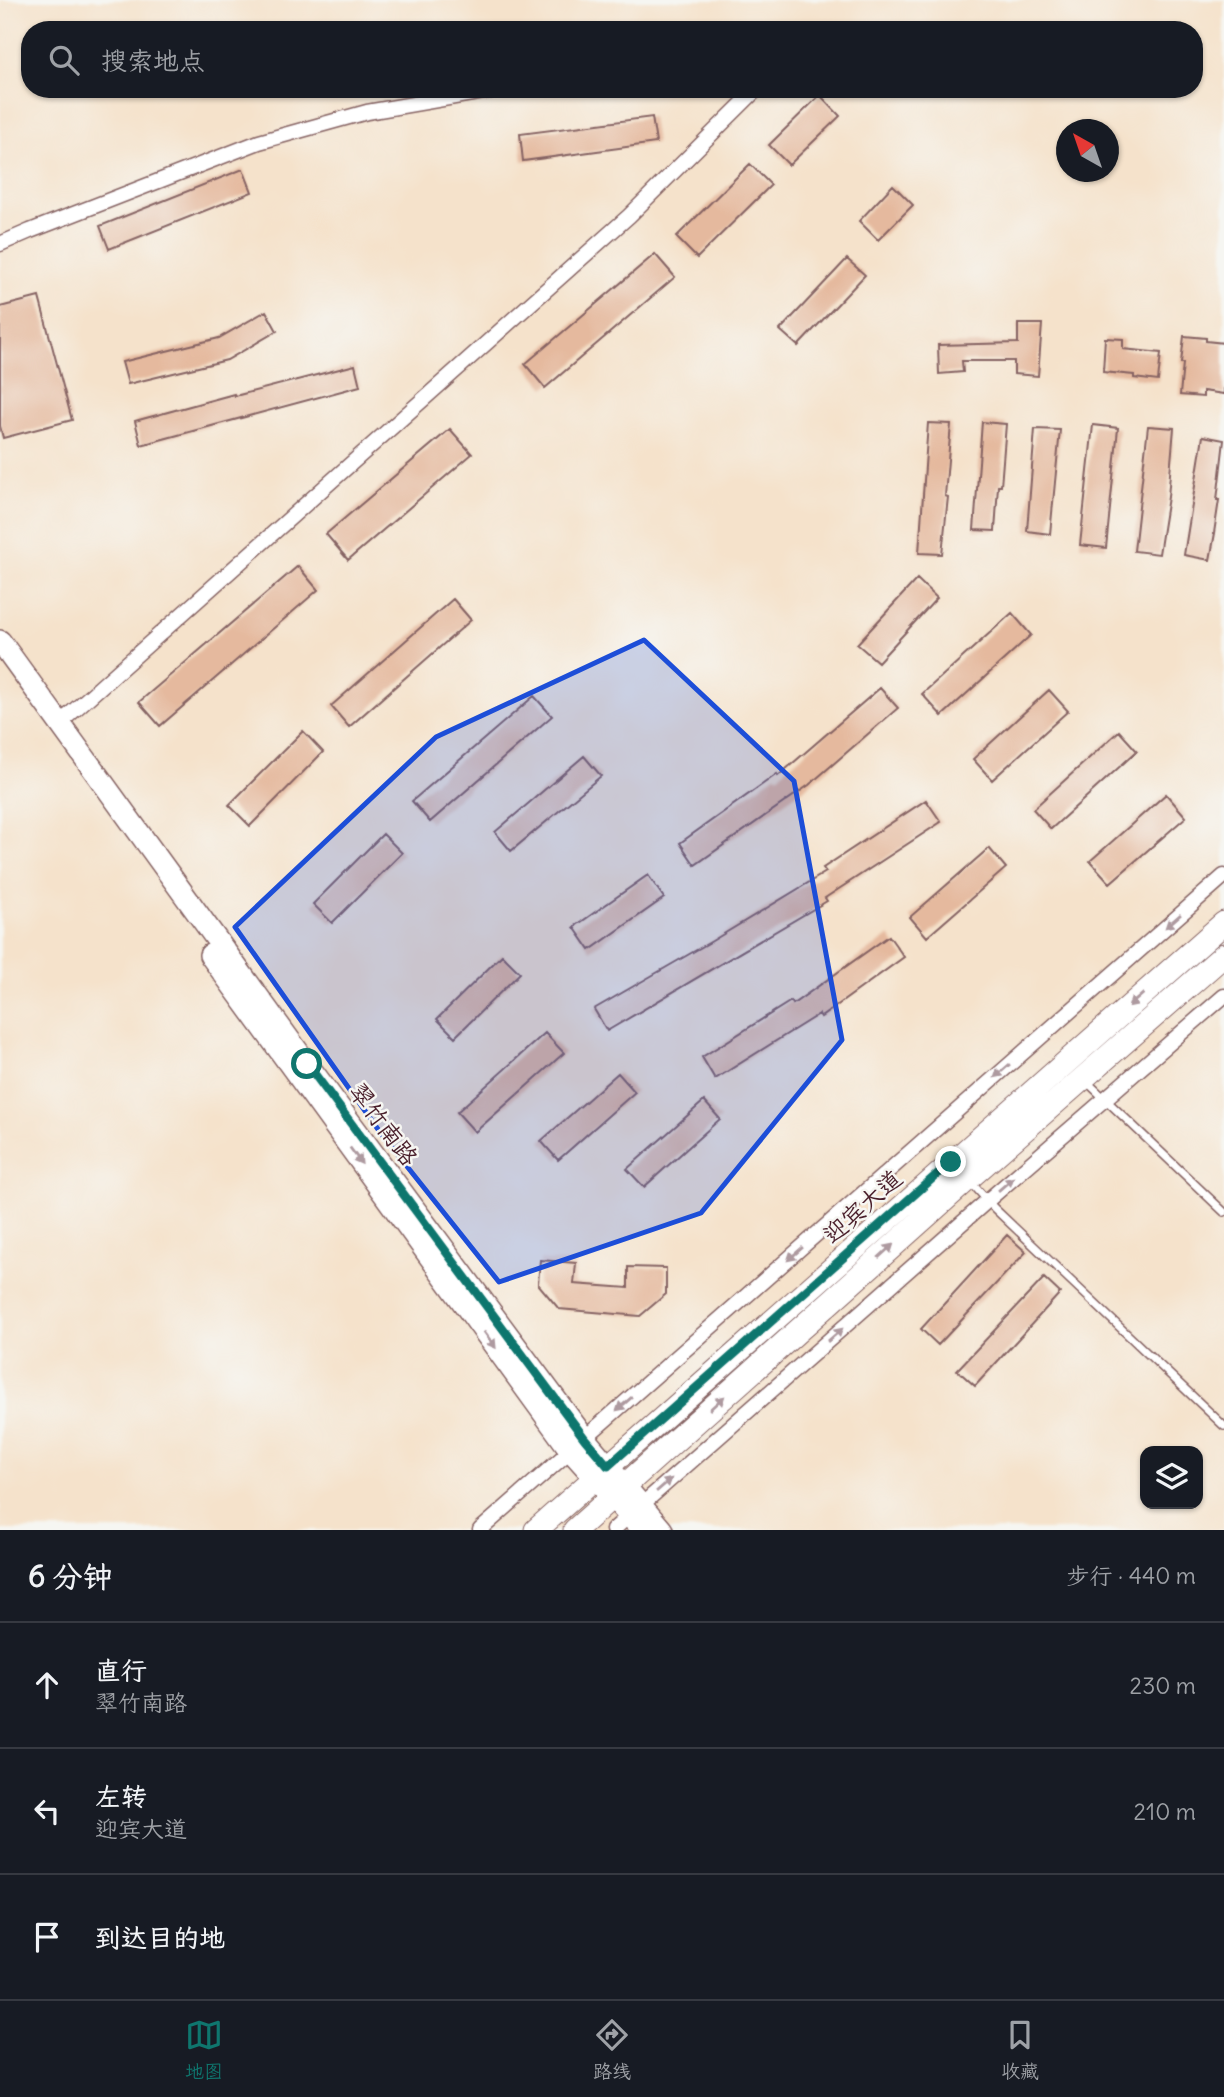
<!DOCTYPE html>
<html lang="zh">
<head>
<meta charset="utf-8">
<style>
	:root { --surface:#171b24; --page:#242831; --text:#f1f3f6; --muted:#9ea1a6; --line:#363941; --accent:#0f766e }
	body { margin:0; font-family:Delius,"LXGW WenKai TC",sans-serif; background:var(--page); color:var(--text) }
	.controls { position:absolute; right:21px; bottom:21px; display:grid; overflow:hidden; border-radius:14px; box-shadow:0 2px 5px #0004 }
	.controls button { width:63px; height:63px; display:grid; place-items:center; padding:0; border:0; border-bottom:2px solid var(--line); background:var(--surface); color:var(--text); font:35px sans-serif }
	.compass { position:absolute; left:1056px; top:119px; width:63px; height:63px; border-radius:50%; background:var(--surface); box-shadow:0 2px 5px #0004; rotate:320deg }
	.stop { position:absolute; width:21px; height:21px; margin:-16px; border:5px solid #0f766e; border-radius:50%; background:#fff }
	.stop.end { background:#0f766e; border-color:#fff; box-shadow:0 2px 7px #0008 }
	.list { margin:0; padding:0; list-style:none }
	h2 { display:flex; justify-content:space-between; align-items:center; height:91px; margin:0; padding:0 28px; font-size:30px }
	h2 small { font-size:23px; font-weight:400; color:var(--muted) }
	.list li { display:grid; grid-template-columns:46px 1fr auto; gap:21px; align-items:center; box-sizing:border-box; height:126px; padding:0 28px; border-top:2px solid var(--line) }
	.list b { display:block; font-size:26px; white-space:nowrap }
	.list p { margin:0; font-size:23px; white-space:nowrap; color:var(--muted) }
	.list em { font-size:23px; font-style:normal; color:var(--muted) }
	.icon { flex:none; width:38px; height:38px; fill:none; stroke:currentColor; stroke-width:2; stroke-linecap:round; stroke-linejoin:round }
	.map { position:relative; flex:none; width:1224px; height:1530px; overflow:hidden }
	.search { position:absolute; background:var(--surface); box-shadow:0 2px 5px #0004; left:21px; right:21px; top:21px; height:77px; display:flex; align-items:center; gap:18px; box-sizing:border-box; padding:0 24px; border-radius:28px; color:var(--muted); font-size:26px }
	.sheet { height:469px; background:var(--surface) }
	nav { display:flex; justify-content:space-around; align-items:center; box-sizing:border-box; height:98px; border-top:2px solid var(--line); background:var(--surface); font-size:19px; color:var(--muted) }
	nav a { display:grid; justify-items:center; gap:4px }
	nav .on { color:var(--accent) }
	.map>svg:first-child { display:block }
	.building { fill:#e5b99e }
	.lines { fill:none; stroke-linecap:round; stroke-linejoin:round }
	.service-casing { stroke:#866363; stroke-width:10 }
	.minor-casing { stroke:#866363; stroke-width:17 }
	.secondary-casing { stroke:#866363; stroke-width:24 }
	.primary-casing { stroke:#866363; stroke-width:25 }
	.service { stroke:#fff; stroke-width:7 }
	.minor { stroke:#fff; stroke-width:14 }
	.secondary { stroke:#fff; stroke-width:21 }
	.primary { stroke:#fff; stroke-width:23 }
	.oneway { fill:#ae9aa0 }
	.route { stroke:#0f766e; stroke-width:9 }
	.marked { fill:#1d4ed8; fill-opacity:0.2; stroke:#1d4ed8; stroke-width:5; stroke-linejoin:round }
	.labels { text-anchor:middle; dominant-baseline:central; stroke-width:5; stroke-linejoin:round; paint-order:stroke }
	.street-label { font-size:24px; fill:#4a1f2b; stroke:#f6f6f2 }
</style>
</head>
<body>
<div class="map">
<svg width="1224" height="1530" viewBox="0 0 1224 1530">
	<rect width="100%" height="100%" fill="#f6f6f2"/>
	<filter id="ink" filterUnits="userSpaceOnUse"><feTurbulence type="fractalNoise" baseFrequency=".0143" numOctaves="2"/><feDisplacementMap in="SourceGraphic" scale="14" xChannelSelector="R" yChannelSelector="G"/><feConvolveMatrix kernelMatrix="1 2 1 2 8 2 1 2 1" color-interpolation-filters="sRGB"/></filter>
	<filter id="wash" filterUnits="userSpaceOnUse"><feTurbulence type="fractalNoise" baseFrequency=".00686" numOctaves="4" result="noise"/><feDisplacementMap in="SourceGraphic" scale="28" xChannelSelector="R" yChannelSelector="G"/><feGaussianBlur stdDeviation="1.57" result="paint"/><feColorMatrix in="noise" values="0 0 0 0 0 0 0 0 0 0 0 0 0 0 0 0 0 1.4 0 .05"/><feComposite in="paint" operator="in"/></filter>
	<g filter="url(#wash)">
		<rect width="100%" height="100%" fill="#f5e2cb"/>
		<g id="blocks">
			<!-- building -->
			<path class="building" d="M 820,95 L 840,116 L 789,165 L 769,145 Z
				M 652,117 L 656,143 L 523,161 L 520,134 Z
				M 750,164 L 771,185 L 697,258 L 676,237 Z
				M 243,169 L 252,192 L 109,249 L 100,226 Z
				M 893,185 L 913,205 L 878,240 L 859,221 Z
				M 655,254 L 675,277 L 545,388 L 525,364 Z
				M 847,259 L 865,275 L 798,346 L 780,330 Z
				M 39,297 L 72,420 L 3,438 L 0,426 L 0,307 Z
				M 266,311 L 277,331 L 227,360 L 128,384 L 122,362 L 219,338 Z
				M 1018,324 L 1042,324 L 1038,376 L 1014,374 L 1014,361 L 962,361 L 963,372 L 939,374 L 938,345 L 1018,343 Z
				M 1184,336 L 1206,338 L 1206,341 L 1224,343 L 1224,394 L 1203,391 L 1203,397 L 1180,395 L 1183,363 L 1181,363 Z
				M 1105,338 L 1123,339 L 1123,349 L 1161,353 L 1158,381 L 1134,378 L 1134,375 L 1103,372 Z
				M 355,365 L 360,386 L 141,445 L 135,421 L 234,394 L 235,396 Z
				M 982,422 L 1006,424 L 1001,486 L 998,486 L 995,531 L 974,530 Z
				M 928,423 L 951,424 L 945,496 L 948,497 L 942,554 L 919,553 Z
				M 1093,425 L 1118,428 L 1106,548 L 1080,545 Z
				M 1148,426 L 1174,428 L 1168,497 L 1159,554 L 1134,551 Z
				M 450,429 L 472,454 L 348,560 L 326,534 Z
				M 1035,429 L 1060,430 L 1050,534 L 1027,531 Z
				M 1203,436 L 1224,440 L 1217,500 L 1219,500 L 1214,533 L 1215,533 L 1210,560 L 1184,555 Z
				M 298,566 L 318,590 L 160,726 L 139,702 Z
				M 917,579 L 937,598 L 878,662 L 857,644 Z
				M 453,599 L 471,620 L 349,727 L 331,706 Z
				M 1012,613 L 1031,635 L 942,716 L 922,694 Z
				M 880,688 L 898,708 L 809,785 L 695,865 L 680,843 L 777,774 L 778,776 Z
				M 1049,690 L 1068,711 L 992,780 L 973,759 Z
				M 534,696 L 552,716 L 430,822 L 412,801 Z
				M 303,731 L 323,752 L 250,826 L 229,805 Z
				M 1119,731 L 1137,751 L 1051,829 L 1033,809 Z
				M 584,756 L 601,776 L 511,851 L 495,832 Z
				M 1166,794 L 1186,817 L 1110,883 L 1090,861 Z
				M 926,800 L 941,822 L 825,898 L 827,901 L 607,1031 L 594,1009 L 712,941 L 826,872 L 823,868 Z
				M 383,834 L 402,853 L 332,923 L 313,904 Z
				M 989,848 L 1006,868 L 927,937 L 910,917 Z
				M 648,875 L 664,898 L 590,950 L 574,927 Z
				M 889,936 L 904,957 L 821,1017 L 819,1014 L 715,1079 L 702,1057 L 791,1001 L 793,1004 Z
				M 502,955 L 520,973 L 455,1037 L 437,1019 Z
				M 545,1033 L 564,1053 L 475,1132 L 457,1112 Z
				M 618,1073 L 635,1092 L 558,1160 L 541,1141 Z
				M 704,1101 L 720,1119 L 644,1187 L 627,1169 Z
				M 1007,1235 L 1026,1252 L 938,1345 L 921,1329 Z
				M 540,1260 L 576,1263 L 574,1284 L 628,1288 L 628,1267 L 666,1268 L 666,1294 L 640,1316 L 559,1309 L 538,1284 Z
				M 1044,1278 L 1060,1293 L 975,1386 L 957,1370 Z"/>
		</g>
	</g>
	<g filter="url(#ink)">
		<use href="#blocks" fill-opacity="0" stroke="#866363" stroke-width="2"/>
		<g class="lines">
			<!-- service casing -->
			<g class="service-casing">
				<path id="service" d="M 1085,1080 L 1224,1212
					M 969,1180 L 994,1208 L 1224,1426"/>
			</g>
			<!-- minor casing -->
			<g class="minor-casing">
				<path id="minor" d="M 0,244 L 30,231 L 259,142 L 367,112 L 501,89
					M 60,723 L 629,216 L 757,89
					M 480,1530 L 1224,876
					M 613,1530 L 987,1201 L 1224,996"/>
			</g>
			<!-- secondary casing -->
			<g class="secondary-casing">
				<path id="secondary" d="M 0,641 L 307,1064 L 585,1439 L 662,1530
					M 210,955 L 571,1451 L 642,1530"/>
			</g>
			<!-- primary casing -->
			<g class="primary-casing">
				<path id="primary" d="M 536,1530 L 1224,923
					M 575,1530 L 968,1179 L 1224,955"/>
			</g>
			<!-- service -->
			<use href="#service" class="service"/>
			<!-- minor -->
			<use href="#minor" class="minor"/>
			<!-- secondary -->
			<use href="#secondary" class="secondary"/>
			<!-- primary -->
			<use href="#primary" class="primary"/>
		</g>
		<!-- one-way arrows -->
		<defs><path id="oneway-solid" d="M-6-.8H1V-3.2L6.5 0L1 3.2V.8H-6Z" transform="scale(1.75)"/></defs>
		<g class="oneway">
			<use href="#oneway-solid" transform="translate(1173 921) rotate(139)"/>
			<use href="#oneway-solid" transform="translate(1136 1000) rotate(139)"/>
			<use href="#oneway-solid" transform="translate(1002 1071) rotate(139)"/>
			<use href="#oneway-solid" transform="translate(356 1156) rotate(54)"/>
			<use href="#oneway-solid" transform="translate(1006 1184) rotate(-41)"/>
			<use href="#oneway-solid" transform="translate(886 1251) rotate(-42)"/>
			<use href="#oneway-solid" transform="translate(795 1254) rotate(139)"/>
			<use href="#oneway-solid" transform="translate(835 1335) rotate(-41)"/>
			<use href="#oneway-solid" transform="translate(490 1340) rotate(54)"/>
			<use href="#oneway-solid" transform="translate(717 1403) rotate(-42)"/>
			<use href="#oneway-solid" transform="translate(624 1404) rotate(139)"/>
			<use href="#oneway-solid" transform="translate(664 1485) rotate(-41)"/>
		</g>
	</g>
	<g class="lines" filter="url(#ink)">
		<!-- route -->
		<path class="route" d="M 307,1064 L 585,1439 L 608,1466 L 951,1162"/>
	</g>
	<!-- marked area -->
	<path class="marked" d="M 644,640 L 794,781 L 842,1040 L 701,1213 L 499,1282 L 382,1135 L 235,927 L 436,737 Z"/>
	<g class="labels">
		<!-- street labels -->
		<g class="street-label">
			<text transform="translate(384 1124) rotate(53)">翠竹南路</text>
			<text transform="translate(862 1206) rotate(-42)">迎宾大道</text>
		</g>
	</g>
</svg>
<div class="controls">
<button><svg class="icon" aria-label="layers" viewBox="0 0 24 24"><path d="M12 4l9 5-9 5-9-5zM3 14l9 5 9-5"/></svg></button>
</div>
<svg class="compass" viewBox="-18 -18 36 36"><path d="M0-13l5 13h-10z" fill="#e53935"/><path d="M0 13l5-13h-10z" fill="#9ea1a6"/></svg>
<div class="stop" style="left:307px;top:1064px"></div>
<div class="stop end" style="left:951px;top:1162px"></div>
<div class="search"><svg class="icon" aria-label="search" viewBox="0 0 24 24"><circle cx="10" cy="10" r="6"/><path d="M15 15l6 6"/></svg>搜索地点</div>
</div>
<section class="sheet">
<h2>6 分钟<small>步行 · 440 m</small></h2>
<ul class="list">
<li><svg class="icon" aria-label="ahead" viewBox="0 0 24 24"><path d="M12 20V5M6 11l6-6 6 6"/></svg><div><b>直行</b><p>翠竹南路</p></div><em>230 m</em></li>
<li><svg class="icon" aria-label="left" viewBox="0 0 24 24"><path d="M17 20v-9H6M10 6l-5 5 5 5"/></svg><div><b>左转</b><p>迎宾大道</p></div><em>210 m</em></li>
<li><svg class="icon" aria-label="arrive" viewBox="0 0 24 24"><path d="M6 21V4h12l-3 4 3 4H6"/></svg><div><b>到达目的地</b></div></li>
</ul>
</section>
<nav>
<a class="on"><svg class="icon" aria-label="map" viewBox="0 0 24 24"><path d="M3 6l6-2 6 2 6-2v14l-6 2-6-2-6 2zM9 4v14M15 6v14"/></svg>地图</a>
<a><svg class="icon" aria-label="directions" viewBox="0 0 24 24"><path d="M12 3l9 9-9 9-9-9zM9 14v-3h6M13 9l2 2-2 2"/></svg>路线</a>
<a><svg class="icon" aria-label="saved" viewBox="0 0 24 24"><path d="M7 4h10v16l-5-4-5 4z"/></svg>收藏</a>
</nav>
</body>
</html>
